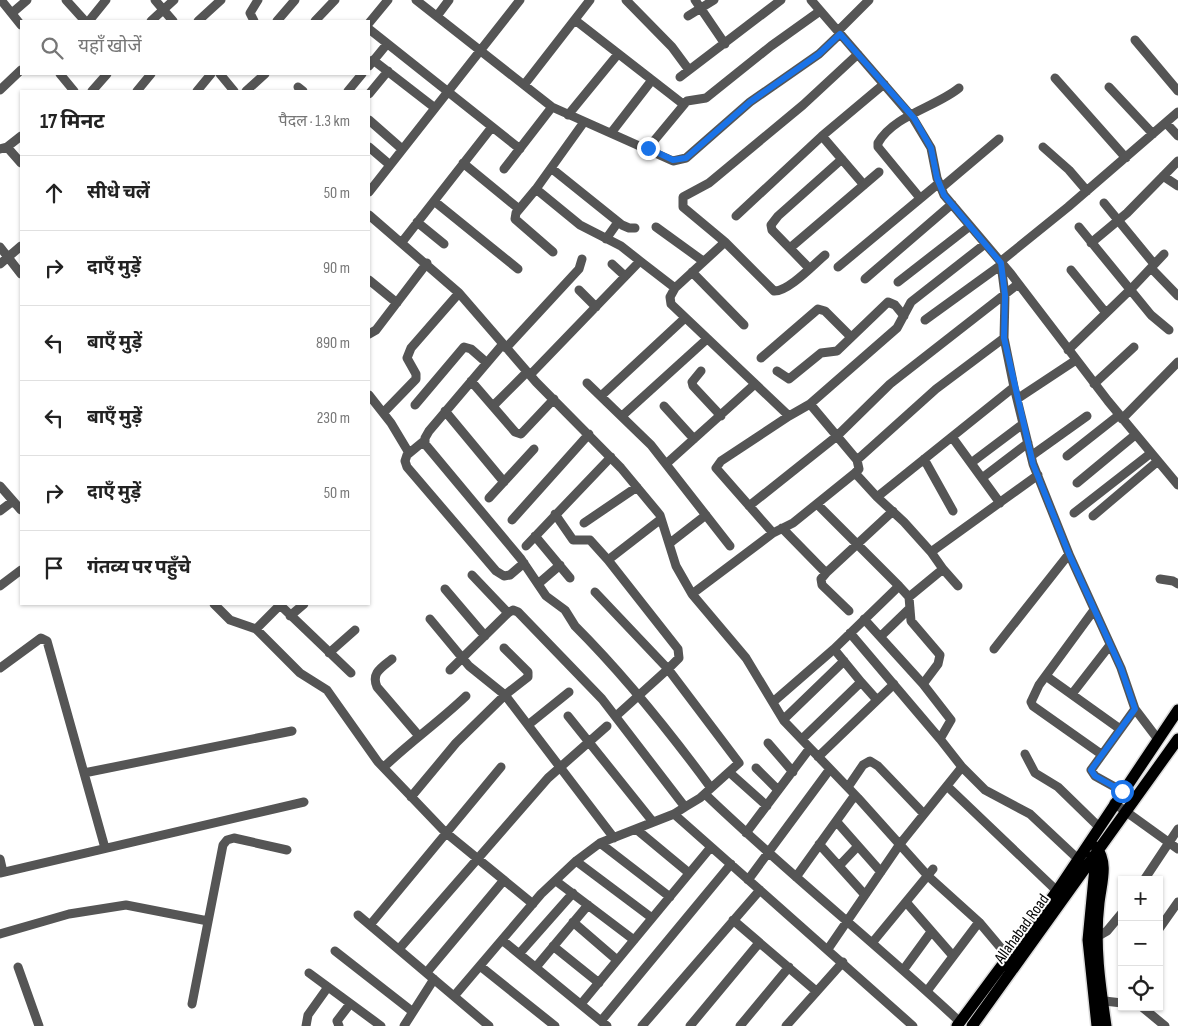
<!DOCTYPE html>
<html lang="hi">
<head>
<meta charset="utf-8">
<style>
	:root { --surface:#fff; --page:#f6f6f6; --text:#222; --muted:#767676; --line:#e0e0e0 }
	body { margin:0; font-family:"Sofia Sans Condensed","Noto Sans Devanagari",sans-serif; background:var(--page); color:var(--text) }
	.controls { position:absolute; right:15px; bottom:15px; display:grid; overflow:hidden; border-radius:0px; box-shadow:0 1px 4px #0004 }
	.controls button { width:45px; height:45px; display:grid; place-items:center; padding:0; border:0; border-bottom:1px solid var(--line); background:var(--surface); color:var(--text); font:25px sans-serif }
	.stop { position:absolute; width:15px; height:15px; margin:-11px; border:4px solid #1a73e8; border-radius:50%; background:#fff }
	.stop.end { background:#1a73e8; border-color:#fff; box-shadow:0 1px 5px #0008 }
	.list { margin:0; padding:0; list-style:none }
	h2 { display:flex; justify-content:space-between; align-items:center; height:65px; margin:0; padding:0 20px; font-size:21px }
	h2 small { font-size:16px; font-weight:400; color:var(--muted) }
	.list li { display:grid; grid-template-columns:32px 1fr auto; gap:15px; align-items:center; box-sizing:border-box; height:75px; padding:0 20px; border-top:1px solid var(--line) }
	.list b { display:block; font-size:19px; white-space:nowrap }
	.list em { font-size:16px; font-style:normal; color:var(--muted) }
	.icon { flex:none; width:28px; height:28px; fill:none; stroke:currentColor; stroke-width:2; stroke-linecap:round; stroke-linejoin:round }
	.map { position:relative; flex:none; width:1178px; height:1026px; overflow:hidden }
	.search { position:absolute; background:var(--surface); box-shadow:0 1px 4px #0004; left:20px; top:20px; width:350px; height:55px; display:flex; align-items:center; gap:12px; box-sizing:border-box; padding:0 18px; border-radius:0px; color:var(--muted); font-size:19px }
	.panel { position:absolute; background:var(--surface); box-shadow:0 1px 4px #0004; left:20px; top:90px; width:350px; height:515px; border-radius:0px }
	.map>svg:first-child { display:block }
	.lines { fill:none; stroke-linecap:round; stroke-linejoin:round }
	.major-casing { stroke:#dbdbdb; stroke-width:14 }
	.minor { stroke:#555; stroke-width:9 }
	.major { stroke:#000; stroke-width:11 }
	.route { stroke:#1a73e8; stroke-width:6 }
	.labels { text-anchor:middle; dominant-baseline:central; stroke-width:4; stroke-linejoin:round; paint-order:stroke }
	.street-label { font-size:16px; fill:#000; stroke:#fff }
</style>
</head>
<body>
<div class="map">
<svg width="1178" height="1026" viewBox="0 0 1178 1026">
	<rect width="100%" height="100%" fill="#fff"/>
	<g class="lines">
		<!-- major casing -->
		<g class="major-casing">
			<path id="major" d="M 1096,847 C 1109,863 1101,884 1099,903 C 1094,944 1100,985 1106,1026
				M 1092,857 L 1095,867 L 1088,940 L 1097,1026
				M 957,1026 L 1057,891 L 1178,710
				M 972,1026 L 1178,739"/>
		</g>
		<!-- minor -->
		<path class="minor" d="M 1,0 L 21,25
			M 66,0 L 85,21
			M 155,0 L 173,21
			M 416,0 L 552,107 L 673,161 L 686,158 L 750,102 L 819,54 L 840,34
			M 626,0 L 672,47 L 689,70
			M 695,0 L 725,44
			M 811,0 L 913,118 L 931,148 L 937,178 L 944,195 L 1011,274 L 1108,401 L 1178,485
			M 12,13 L 27,0
			M 437,16 L 449,0
			M 688,16 L 714,0
			M 575,20 L 683,104
			M 89,21 L 106,0
			M 151,21 L 174,0
			M 198,21 L 221,0
			M 254,21 L 250,13 L 258,0
			M 277,21 L 295,0
			M 315,21 L 335,0
			M 369,23 L 388,0
			M 369,29 L 520,149
			M 838,31 L 869,0
			M 1135,40 L 1178,91
			M 373,60 L 435,108
			M 369,66 L 387,44
			M 60,74 L 74,91
			M 220,74 L 234,91
			M 680,77 L 781,0
			M 1055,78 L 1126,158
			M 524,85 L 590,0
			M 298,87 L 303,91
			M 1109,87 L 1153,134
			M 0,90 L 21,70
			M 92,91 L 107,74
			M 137,91 L 151,74
			M 197,91 L 211,74
			M 246,91 L 265,74
			M 348,91 L 362,74
			M 369,94 L 388,71
			M 568,115 L 618,54
			M 369,120 L 402,149
			M 584,122 L 536,189 L 580,225 L 621,246 L 640,261
			M 1166,123 L 1178,136
			M 611,133 L 652,80
			M 822,136 L 864,185
			M 7,147 L 21,163
			M 369,147 L 390,165
			M 1043,147 L 1069,170 L 1087,191
			M 648,148 L 687,101 L 706,98 L 771,46 L 820,11
			M 0,149 L 7,147 L 21,136
			M 463,163 L 519,209
			M 551,168 L 622,225 L 629,228 L 635,228
			M 504,169 L 552,107
			M 1163,176 L 1178,186
			M 941,188 L 999,139
			M 536,189 L 516,213 L 515,219 L 553,252
			M 369,192 L 520,0
			M 920,198 L 878,147 L 878,143 C 894,115 936,107 959,88
			M 434,201 L 518,269
			M 1104,203 L 1154,264
			M 369,215 L 459,293 L 536,382 L 621,468 L 660,515 L 676,566 L 692,594 L 746,658 L 784,721 L 858,798 L 928,876 L 979,922 L 1011,960
			M 736,216 L 822,136 L 884,84
			M 417,222 L 444,244
			M 656,227 L 703,261
			M 1079,227 L 1151,315 L 1169,330
			M 606,239 L 618,222
			M 402,242 L 492,127
			M 725,242 L 774,291 C 788,292 814,264 825,255
			M 1091,243 L 1127,213 L 1178,161
			M 0,247 L 21,274
			M 790,248 L 879,172
			M 1000,262 L 1068,207 L 1178,112
			M 0,264 L 21,246
			M 612,264 L 625,276
			M 838,267 L 939,183
			M 809,268 L 772,230 L 771,225 L 778,216 L 842,159
			M 1151,268 L 1178,296
			M 1071,270 L 1106,313
			M 692,272 L 744,325
			M 865,279 L 952,204
			M 369,280 L 397,303
			M 898,282 L 970,226
			M 675,288 L 725,242 L 683,207 L 683,197 L 709,183 L 803,105 L 858,54
			M 579,290 L 596,307
			M 925,320 L 1001,265
			M 369,334 L 376,330 L 427,263
			M 1004,338 L 1014,387
			M 503,344 L 429,431 L 425,438 L 425,444 L 521,559 L 546,596 L 565,610 L 575,626 C 625,676 669,731 711,788
			M 506,348 L 579,269 L 582,259
			M 1068,350 L 1132,288 L 1164,254
			M 761,358 L 818,309 L 825,311 L 851,337
			M 701,371 L 692,382 L 693,386 L 721,416
			M 777,371 L 789,379 L 821,353 L 837,351 L 888,302 L 895,305 L 904,316
			M 530,375 L 640,261 L 675,288 L 670,297 L 671,304 L 789,416 L 810,404 L 857,460 L 859,469 L 855,473 L 877,497 L 1014,387 L 1033,464 L 1069,554
			M 471,381 L 515,432 L 521,434 L 554,399
			M 587,383 L 651,445 L 730,546
			M 1094,384 L 1134,347
			M 369,395 L 391,423 L 409,453
			M 601,396 L 685,318
			M 1017,399 L 1076,360
			M 810,404 L 897,328 L 911,302 L 985,244
			M 415,405 L 464,347 L 471,349 L 487,363
			M 493,406 L 527,372
			M 664,406 L 694,439
			M 445,411 L 504,482
			M 384,412 L 416,379 L 416,374 L 407,358 L 411,348 L 459,293
			M 622,416 L 707,339
			M 1122,419 L 1178,362
			M 952,437 L 1000,503
			M 424,441 L 407,455 L 405,461 L 407,467 L 496,571 L 504,576 L 510,575 L 524,563
			M 1031,456 L 1087,416
			M 1067,456 L 1119,415
			M 924,459 L 953,511
			M 857,460 L 936,389 L 1004,338 L 1005,295 L 1001,264
			M 971,463 L 1023,424
			M 666,464 L 755,384
			M 982,478 L 1028,443
			M 1077,483 L 1135,435
			M 0,486 L 21,510
			M 877,497 L 904,522 L 931,552
			M 489,498 L 534,449
			M 817,504 L 899,586
			M 749,506 L 837,436 L 890,384 L 1018,284
			M 0,511 L 13,501
			M 1074,513 L 1151,453
			M 555,514 L 573,540 L 590,540 L 608,560 L 661,519
			M 1093,516 L 1158,461
			M 512,520 L 589,434
			M 584,523 L 637,487
			M 782,528 L 826,573 L 893,511
			M 773,533 L 716,468 L 721,461 L 789,416
			M 535,536 L 570,578
			M 670,543 L 706,515
			M 526,546 L 611,457
			M 943,569 L 958,586
			M 826,573 L 821,579 L 822,585 L 849,611
			M 472,575 L 508,613
			M 1160,579 L 1173,581 L 1178,584
			M 538,584 L 560,565
			M 0,586 L 21,570
			M 445,589 L 485,636
			M 595,592 L 668,669 L 616,716
			M 692,594 L 773,533 L 793,523 L 855,473
			M 214,604 L 230,620 L 256,629 L 300,673 L 327,690 L 378,762 L 445,832 L 533,904
			M 279,604 L 351,673
			M 1094,610 L 1039,685 L 1031,702 L 1033,706 L 1101,754
			M 290,616 L 304,604
			M 430,619 L 469,666 L 505,695 L 614,838
			M 864,619 L 923,684
			M 256,629 L 280,605
			M 850,633 L 940,739
			M 881,636 L 910,608
			M 994,649 L 1069,554 L 1121,668 L 1135,709 L 1157,738
			M 329,653 L 355,630
			M 392,659 C 381,668 371,673 377,687 L 419,736
			M 0,668 L 41,638 L 47,641 L 105,848
			M 450,670 L 508,613 L 513,610 L 518,612 L 602,699 L 685,807
			M 1046,676 L 1120,729
			M 861,682 L 877,700
			M 1072,694 L 1110,645
			M 773,702 L 834,649
			M 568,716 L 653,822
			M 784,719 L 844,661
			M 528,725 L 569,692
			M 802,739 L 861,682 L 834,649 L 899,586 L 909,597 L 943,569 L 931,552 L 1038,475
			M 768,743 L 793,772
			M 1025,754 L 1035,773 L 1058,787 L 1098,826
			M 818,757 L 894,684
			M 384,767 C 410,742 440,721 466,696
			M 962,767 L 985,790 L 1030,814 L 1078,859
			M 756,768 L 778,790
			M 729,772 L 767,806
			M 84,773 L 292,731
			M 947,786 L 1057,891
			M 848,787 L 863,765 L 870,761 L 878,766 L 924,814
			M 1122,791 L 1095,776 L 1091,770 L 1135,709
			M 705,794 C 787,873 877,944 960,1022
			M 411,797 L 456,743 L 505,695 L 528,677 L 528,672 L 504,648
			M 1114,803 L 1178,849
			M 674,814 L 913,1026
			M 836,821 L 881,872
			M 636,829 L 689,873
			M 746,833 L 810,748
			M 600,843 L 670,897
			M 819,844 L 865,895
			M 0,859 L 3,872
			M 576,861 L 652,918
			M 839,866 L 858,846
			M 0,873 L 304,802
			M 796,877 L 855,795
			M 748,880 L 830,769
			M 1144,880 L 1178,829
			M 556,881 L 634,940
			M 906,902 L 953,956
			M 358,915 L 489,1026
			M 733,920 L 816,991
			M 573,922 L 617,960
			M 370,925 L 501,767
			M 1159,929 L 1178,902
			M 0,934 L 69,914 L 126,905 L 208,921
			M 1093,939 L 1107,931 L 1122,913
			M 502,940 L 607,1026
			M 872,943 L 933,869
			M 553,946 L 599,983
			M 399,949 L 548,778 L 607,726
			M 828,949 L 900,844 L 962,767 L 940,739 L 951,720 L 923,684 L 938,664 L 940,655 L 911,621 L 909,597
			M 335,951 L 413,1012
			M 519,954 L 573,893
			M 480,966 L 555,1026
			M 18,967 L 39,1026
			M 536,967 L 588,905
			M 904,969 L 931,932
			M 427,972 L 504,880
			M 309,973 L 381,1026
			M 927,991 L 979,922
			M 455,995 L 541,894 L 576,861 L 600,843 L 674,814 L 685,807 L 700,798 L 739,763 L 668,669 L 679,658 L 678,649 L 608,560
			M 1096,1000 L 1122,1003
			M 192,1004 L 223,845 L 227,840 L 234,838 L 287,850
			M 581,1004 L 711,847
			M 1142,1007 L 1165,1026
			M 601,1021 L 731,864
			M 306,1026 L 308,1015 L 328,987
			M 339,1026 L 337,1021 L 350,1004
			M 404,1026 L 434,979
			M 642,1026 L 760,890
			M 690,1026 L 759,943
			M 740,1026 L 789,967
			M 786,1026 L 843,962"/>
		<!-- major -->
		<use href="#major" class="major"/>
	</g>
	<g class="lines">
		<!-- route -->
		<path class="route" d="M 648,148 L 673,160 L 686,158 L 750,102 L 819,54 L 840,34 L 914,118 L 931,148 L 937,178 L 944,195 L 1001,263 L 1005,295 L 1004,338 L 1033,464 L 1069,554 L 1121,668 L 1135,709 L 1091,770 L 1095,776 L 1122,791"/>
	</g>
	<g class="labels">
		<!-- street labels -->
		<g class="street-label">
			<text transform="translate(1022 929) rotate(-54)">Allahabad Road</text>
		</g>
	</g>
</svg>
<div class="controls">
<button>+</button>
<button>−</button>
<button><svg class="icon" aria-label="locate" viewBox="0 0 24 24"><circle cx="12" cy="12" r="6"/><path d="M12 2v4M12 18v4M2 12h4M18 12h4"/></svg></button>
</div>
<div class="stop" style="left:1122px;top:791px"></div>
<div class="stop end" style="left:648px;top:148px"></div>
<div class="search"><svg class="icon" aria-label="search" viewBox="0 0 24 24"><circle cx="10" cy="10" r="6"/><path d="M15 15l6 6"/></svg>यहाँ खोजें</div>
<section class="panel">
<h2>17 मिनट<small>पैदल · 1.3 km</small></h2>
<ul class="list">
<li><svg class="icon" aria-label="ahead" viewBox="0 0 24 24"><path d="M12 20V5M6 11l6-6 6 6"/></svg><div><b>सीधे चलें</b></div><em>50 m</em></li>
<li><svg class="icon" aria-label="right" viewBox="0 0 24 24"><path d="M7 20v-9h11M14 6l5 5-5 5"/></svg><div><b>दाएँ मुड़ें</b></div><em>90 m</em></li>
<li><svg class="icon" aria-label="left" viewBox="0 0 24 24"><path d="M17 20v-9H6M10 6l-5 5 5 5"/></svg><div><b>बाएँ मुड़ें</b></div><em>890 m</em></li>
<li><svg class="icon" aria-label="left" viewBox="0 0 24 24"><path d="M17 20v-9H6M10 6l-5 5 5 5"/></svg><div><b>बाएँ मुड़ें</b></div><em>230 m</em></li>
<li><svg class="icon" aria-label="right" viewBox="0 0 24 24"><path d="M7 20v-9h11M14 6l5 5-5 5"/></svg><div><b>दाएँ मुड़ें</b></div><em>50 m</em></li>
<li><svg class="icon" aria-label="arrive" viewBox="0 0 24 24"><path d="M6 21V4h12l-3 4 3 4H6"/></svg><div><b>गंतव्य पर पहुँचे</b></div></li>
</ul>
</section>
</div>
</body>
</html>
